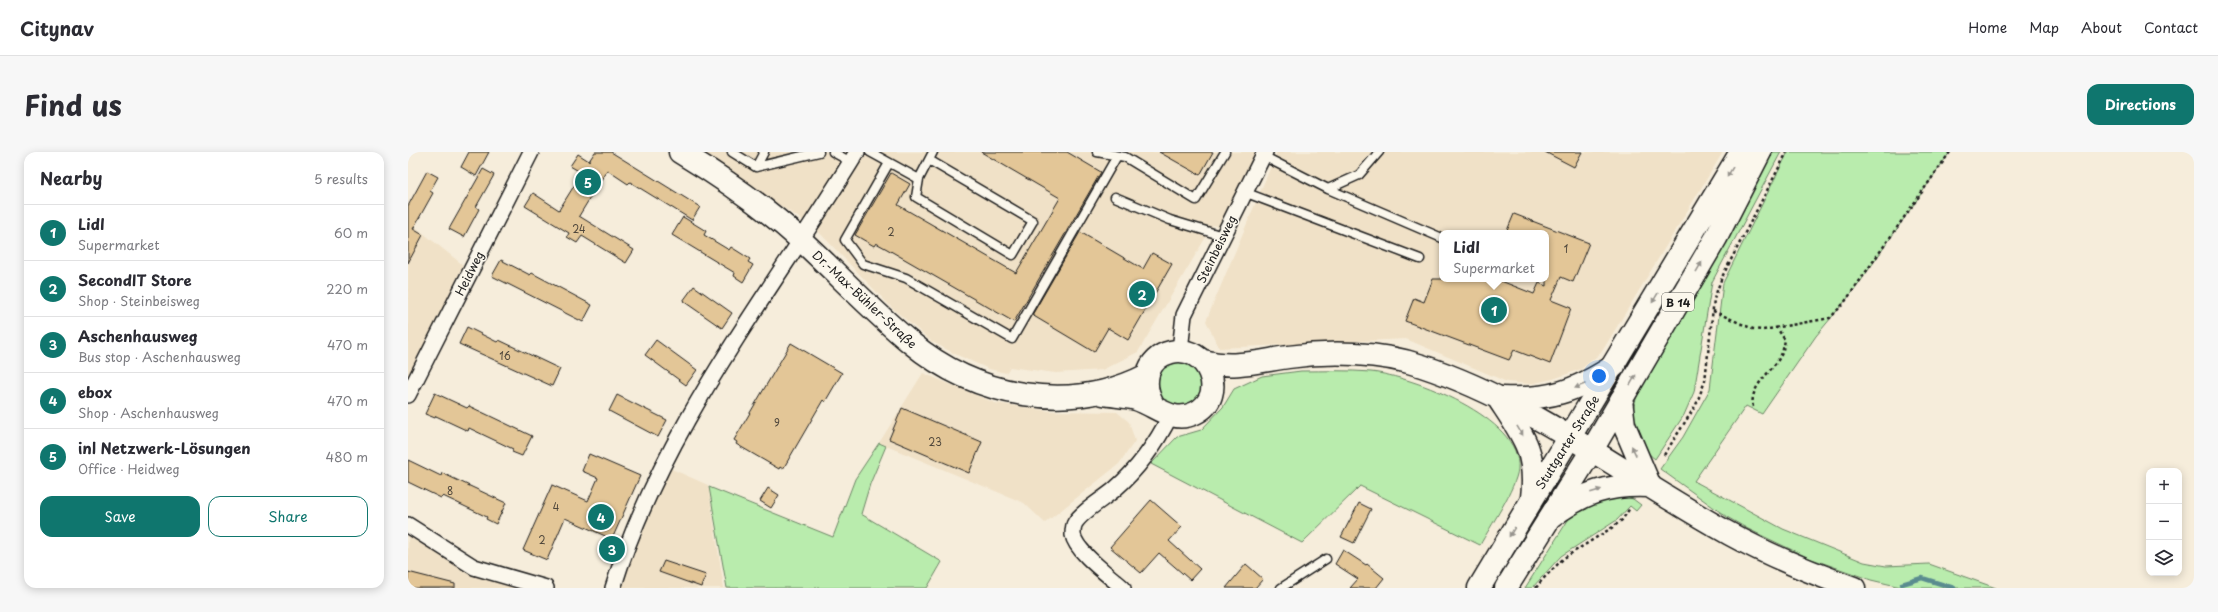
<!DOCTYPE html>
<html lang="en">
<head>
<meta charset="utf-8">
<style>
	:root { --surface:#fff; --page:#f7f7f7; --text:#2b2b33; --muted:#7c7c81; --line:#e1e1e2; --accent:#0f766e }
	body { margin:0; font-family:"Playpen Sans",sans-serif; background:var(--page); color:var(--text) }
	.controls { position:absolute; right:12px; bottom:12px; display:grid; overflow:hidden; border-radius:8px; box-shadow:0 2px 10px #0003 }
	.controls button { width:36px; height:36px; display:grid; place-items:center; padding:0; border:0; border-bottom:1px solid var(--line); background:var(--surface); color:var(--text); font:20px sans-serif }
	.you { position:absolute; left:1191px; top:224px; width:14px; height:14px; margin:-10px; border:3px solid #fff; border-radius:50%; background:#1a73e8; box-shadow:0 0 0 6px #1a73e833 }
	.badge { display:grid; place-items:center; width:26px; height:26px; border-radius:50%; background:var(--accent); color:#fff; font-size:13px; font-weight:700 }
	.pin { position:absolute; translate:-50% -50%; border:2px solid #fff; box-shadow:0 1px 4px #0006 }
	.popup { position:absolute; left:1031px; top:78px; width:110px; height:52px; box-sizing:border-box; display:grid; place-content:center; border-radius:8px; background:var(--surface); filter:drop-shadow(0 1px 3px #0005); font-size:13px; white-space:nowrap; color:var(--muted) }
	.popup b { font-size:15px; color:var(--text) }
	.popup::after { content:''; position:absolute; left:50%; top:100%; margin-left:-8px; border:8px solid transparent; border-top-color:var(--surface) }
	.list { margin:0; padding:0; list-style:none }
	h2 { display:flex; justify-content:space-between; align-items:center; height:52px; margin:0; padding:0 16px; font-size:17px }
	h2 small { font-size:13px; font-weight:400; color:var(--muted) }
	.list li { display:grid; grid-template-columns:26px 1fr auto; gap:12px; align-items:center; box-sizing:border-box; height:56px; padding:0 16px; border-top:1px solid var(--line) }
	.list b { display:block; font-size:15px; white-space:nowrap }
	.list p { margin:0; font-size:13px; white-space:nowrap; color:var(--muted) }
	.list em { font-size:13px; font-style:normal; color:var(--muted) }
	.actions { display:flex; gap:8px; padding:12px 16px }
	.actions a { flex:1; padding:9px 0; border:1px solid var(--accent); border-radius:12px; text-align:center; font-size:14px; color:var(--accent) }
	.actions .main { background:var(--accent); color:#fff }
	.icon { flex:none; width:22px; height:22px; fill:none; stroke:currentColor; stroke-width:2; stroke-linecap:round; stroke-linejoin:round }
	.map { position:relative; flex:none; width:1786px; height:436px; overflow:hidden; border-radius:12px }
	header { display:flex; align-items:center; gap:24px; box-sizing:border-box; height:56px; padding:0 20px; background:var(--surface); border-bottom:1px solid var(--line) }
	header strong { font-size:19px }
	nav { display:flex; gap:22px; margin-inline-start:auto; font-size:14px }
	.intro { display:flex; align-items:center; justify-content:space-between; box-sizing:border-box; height:96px; padding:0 24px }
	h1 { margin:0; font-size:28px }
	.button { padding:10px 18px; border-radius:12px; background:var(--accent); color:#fff; font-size:14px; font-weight:700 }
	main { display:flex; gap:24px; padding:0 24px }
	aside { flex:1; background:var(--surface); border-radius:12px; box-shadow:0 2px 10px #0003 }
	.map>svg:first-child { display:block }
	.built { fill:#f0e1c7; fill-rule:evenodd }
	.green { fill:#b9ecad; stroke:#6a8464 }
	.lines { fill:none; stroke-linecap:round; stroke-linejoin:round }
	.stream { stroke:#5a8c8f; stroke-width:4.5 }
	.building { fill:#e3c697; stroke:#1c1c1c }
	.lane-casing { stroke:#1c1c1c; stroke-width:11 }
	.street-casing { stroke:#1c1c1c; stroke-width:18 }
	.secondary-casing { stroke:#1c1c1c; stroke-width:25 }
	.primary-casing { stroke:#1c1c1c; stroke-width:25 }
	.path { stroke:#1c1c1c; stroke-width:2.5; stroke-dasharray:3 3; stroke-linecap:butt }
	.lane { stroke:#fbf7ec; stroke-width:8 }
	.street { stroke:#fbf7ec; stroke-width:15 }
	.secondary { stroke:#fbf7ec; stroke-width:22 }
	.primary { stroke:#fbf7ec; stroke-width:22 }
	.oneway { fill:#97948e }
	.labels { text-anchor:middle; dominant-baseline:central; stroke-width:3; stroke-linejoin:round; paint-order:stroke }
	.number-label { font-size:10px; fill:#4e463b }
	.shield { fill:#fbf7ec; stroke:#5f5e5a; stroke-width:1 }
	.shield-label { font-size:11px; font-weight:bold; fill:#1c1c1c }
	.street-label { font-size:12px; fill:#1c1c1c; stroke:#fbf7ec }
</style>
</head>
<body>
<header>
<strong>Citynav</strong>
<nav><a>Home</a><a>Map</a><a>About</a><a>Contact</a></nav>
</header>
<div class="intro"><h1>Find us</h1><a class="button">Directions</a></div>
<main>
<aside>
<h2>Nearby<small>5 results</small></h2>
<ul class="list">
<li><span class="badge">1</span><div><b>Lidl</b><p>Supermarket</p></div><em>60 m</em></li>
<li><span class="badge">2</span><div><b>SecondIT Store</b><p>Shop · Steinbeisweg</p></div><em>220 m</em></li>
<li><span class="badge">3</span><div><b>Aschenhausweg</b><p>Bus stop · Aschenhausweg</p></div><em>470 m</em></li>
<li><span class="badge">4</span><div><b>ebox</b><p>Shop · Aschenhausweg</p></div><em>470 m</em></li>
<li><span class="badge">5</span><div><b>inl Netzwerk-Lösungen</b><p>Office · Heidweg</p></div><em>480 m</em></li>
</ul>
<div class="actions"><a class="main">Save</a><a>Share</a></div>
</aside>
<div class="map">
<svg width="1786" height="436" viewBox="0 0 1786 436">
	<rect width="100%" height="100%" fill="#f6eddb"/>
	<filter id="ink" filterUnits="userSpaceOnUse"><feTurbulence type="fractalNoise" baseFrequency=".025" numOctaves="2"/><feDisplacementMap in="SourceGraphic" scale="8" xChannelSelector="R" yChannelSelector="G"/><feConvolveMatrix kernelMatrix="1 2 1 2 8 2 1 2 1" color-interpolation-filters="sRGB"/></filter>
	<g filter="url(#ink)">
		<!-- built -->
		<path class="built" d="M 289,0 L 851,0 L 812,75 L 805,73 L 730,200 L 694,218 L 648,221 L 602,215 L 598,221 L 581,217 L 547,202 L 523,189 L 484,156 L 407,76 Z
			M 869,0 L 1315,0 L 1193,201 L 1173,217 L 1145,227 L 1121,232 L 1099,230 L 998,187 L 811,196 L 798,169 ZM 1034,81 L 1138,81 L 1138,127 L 1034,127 Z
			M 0,69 L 55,113 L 0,234 Z
			M 515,221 L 587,251 L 642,259 L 709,260 L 721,270 L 727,289 L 711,312 L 637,371 L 616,351 L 471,291 Z
			M 259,315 L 300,333 L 316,436 L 211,436 L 231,373 Z
			M 0,376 L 124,436 L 0,436 Z"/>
		<!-- green -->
		<path class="green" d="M 1360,0 L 1373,0 L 1304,130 L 1286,240 L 1276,263 L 1247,307 C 1239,301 1236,296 1232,287 C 1220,265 1224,259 1232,236 Z
			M 1380,0 L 1542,0 L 1448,136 L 1408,184 L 1354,262 L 1338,254 L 1286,329 L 1375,377 L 1456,410 L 1478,414 L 1521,412 L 1588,436 L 1497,436 L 1463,428 L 1401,406 L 1340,377 L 1319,365 L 1252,317 L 1275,285 L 1302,237 L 1315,131 Z
			M 762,209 L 780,209 L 797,228 L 790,253 L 758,258 L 744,229 L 748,220 Z
			M 893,219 C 916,219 940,218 963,220 C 1004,224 1115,266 1110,317 C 1108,336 1082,375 1072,393 L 952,334 L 894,391 L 743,312 L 769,285 L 793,278 L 815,255 L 826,237 L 854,224 Z
			M 471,291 L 478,294 L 462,332 L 453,362 L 534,410 L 519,436 L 319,436 L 301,335 L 425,385 L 447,327 Z
			M 1211,343 L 1225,347 L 1233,353 L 1228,359 L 1222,354 L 1209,368 L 1153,404 L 1124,436 L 1117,436 L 1162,365 L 1185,349 Z"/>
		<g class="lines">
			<!-- stream -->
			<path class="stream" d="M 1494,432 L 1514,426 L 1546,436"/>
		</g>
		<!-- building -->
		<path class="building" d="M 61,0 L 81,0 L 68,24 L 53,15 Z
			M 187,0 L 203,0 L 292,55 L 284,68 L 222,30 L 220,32 L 199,18 L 171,64 L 226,98 L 218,111 L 174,84 L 169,91 L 159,85 L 161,81 L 117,54 L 125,41 L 151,58 L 174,21 L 162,14 L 170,2 L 181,9 Z
			M 573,0 L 659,0 L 693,20 L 606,170 L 479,97 L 468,91 L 466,94 L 447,83 L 483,21 L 502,32 L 490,53 L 608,121 L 652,46 Z
			M 751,0 L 805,0 L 792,23 Z
			M 1137,0 L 1174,0 L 1166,15 Z
			M 75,17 L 86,23 L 68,55 L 71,57 L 56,85 L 41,77 Z
			M 19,19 L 30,25 L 22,39 L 25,41 L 5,77 L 15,83 L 0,111 L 0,54 Z
			M 1106,62 L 1181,91 L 1165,130 L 1153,125 L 1143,148 L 1163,156 L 1142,212 L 1106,198 L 1101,208 L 997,169 L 1006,146 L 1016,150 L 1025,127 L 1088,127 L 1126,142 L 1131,131 L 1138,134 L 1138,81 L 1098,81 Z
			M 275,65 L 298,79 L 296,83 L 321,98 L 323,95 L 342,107 L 340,110 L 345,113 L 335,130 L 326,124 L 327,121 L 264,83 Z
			M 672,80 L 735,117 L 744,101 L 764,112 L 720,188 L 700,176 L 686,200 L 624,163 Z
			M 93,108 L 122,123 L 124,121 L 184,153 L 175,170 L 84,124 Z
			M 286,134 L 324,161 L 314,176 L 275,149 Z
			M 59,175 L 89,190 L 91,188 L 152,217 L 144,234 L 51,192 Z
			M 248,188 L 289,218 L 278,233 L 237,203 Z
			M 383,191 L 434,221 L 417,250 L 415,248 L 375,317 L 372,315 L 371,317 L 328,292 L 329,290 L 326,288 Z
			M 27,241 L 59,256 L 61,254 L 124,284 L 114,304 L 104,300 L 105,297 L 61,276 L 60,279 L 28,264 L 27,266 L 17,262 Z
			M 209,243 L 259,268 L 250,285 L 201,259 Z
			M 494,256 L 574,290 L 561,321 L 481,287 Z
			M 181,302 L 232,324 L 204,387 L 157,366 L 139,408 L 115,398 L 144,333 L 180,349 L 190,326 L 174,319 Z
			M 0,308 L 33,324 L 34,321 L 98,351 L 88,372 L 78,367 L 79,365 L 35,344 L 33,346 L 0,330 Z
			M 360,336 L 371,343 L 363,356 L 352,349 Z
			M 743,348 L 774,375 L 761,389 L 792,417 L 782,428 L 751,401 L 733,421 L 702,395 Z
			M 951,351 L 963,357 L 946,391 L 933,385 Z
			M 935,398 L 958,413 L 959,412 L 976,426 L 968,436 L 942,436 L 950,427 L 927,412 Z
			M 256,409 L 298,423 L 293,435 L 251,420 Z
			M 838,412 L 855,427 L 847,436 L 818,436 Z
			M 0,420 L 47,432 L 47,436 L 0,436 Z"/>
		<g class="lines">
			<!-- lane casing -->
			<g class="lane-casing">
				<path id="lane" d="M 324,0 L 348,15 L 411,0
					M 425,0 L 443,10
					M 462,0 L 511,27 L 525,0
					M 689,0 L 717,5 L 788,48 L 817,0
					M 855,4 L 920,37 L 951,23 L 971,0
					M 481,11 L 437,88 L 455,112 L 498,126 L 604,187 L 709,4
					M 348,15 L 356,0
					M 511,27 L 508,45 L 605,103 L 625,69 L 521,8
					M 920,37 L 1034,86
					M 836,40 L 1012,107
					M 707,45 L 762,68 L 815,84
					M 873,436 L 918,407"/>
			</g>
			<!-- street casing -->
			<g class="street-casing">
				<path id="street" d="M 772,198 L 776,163 L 857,0
					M 0,243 L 123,0
					M 0,373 L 66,415 L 138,436
					M 205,436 C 255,274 362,143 449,0
					M 715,436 C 702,424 668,400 665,383 C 665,379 665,374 667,371 C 673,360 697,346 707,337 C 730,317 748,292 762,264"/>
			</g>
			<!-- secondary casing -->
			<g class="secondary-casing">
				<path id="secondary" d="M 272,0 C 315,26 357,55 394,89 C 430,122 464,159 502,190 C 568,245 661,263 739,223
					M 796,209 C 824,217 852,209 880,205 C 922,199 973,200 1014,214 C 1126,251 1220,326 1322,382 C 1362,404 1404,421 1446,436
					M 695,242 C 706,244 718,244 728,247 C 749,254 764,272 787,261 C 822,244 799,191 763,200 C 737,206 734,233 745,253
					M 1094,246 C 1141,248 1166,240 1206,214
					M 1213,248 L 1216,273 L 1242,334
					M 1092,249 C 1116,285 1129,301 1124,346
					M 1142,366 C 1175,340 1201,332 1242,334"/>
			</g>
			<!-- primary casing -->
			<g class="primary-casing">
				<path id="primary" d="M 1071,436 L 1333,0
					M 1098,436 L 1184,298 L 1308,86 L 1352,0"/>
			</g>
			<!-- path -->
			<path class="path" d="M 1305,159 L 1345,177 L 1355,178 L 1422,166 L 1436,151 L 1542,0
				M 1345,255 C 1341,233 1364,221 1373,203 C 1375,199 1376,193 1377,188 L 1369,176
				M 1256,303 L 1288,253 L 1297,229 L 1306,147 L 1314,125 L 1379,0
				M 1128,436 L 1134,428 L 1156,406 L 1205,375 L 1214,368 L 1222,356"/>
			<!-- lane -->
			<use href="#lane" class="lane"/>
			<!-- street -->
			<use href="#street" class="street"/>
			<!-- secondary -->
			<use href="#secondary" class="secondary"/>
			<!-- primary -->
			<use href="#primary" class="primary"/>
		</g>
		<!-- one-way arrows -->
		<defs><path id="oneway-solid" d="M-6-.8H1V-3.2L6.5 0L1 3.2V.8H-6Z"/></defs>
		<g class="oneway">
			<use href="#oneway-solid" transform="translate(1322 20) rotate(120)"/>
			<use href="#oneway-solid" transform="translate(1291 115) rotate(-60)"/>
			<use href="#oneway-solid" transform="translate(1247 146) rotate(121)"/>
			<use href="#oneway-solid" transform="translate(1225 228) rotate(-60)"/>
			<use href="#oneway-solid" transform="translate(1172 234) rotate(158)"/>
			<use href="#oneway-solid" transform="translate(1112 279) rotate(59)"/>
			<use href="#oneway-solid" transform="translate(1226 299) rotate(-115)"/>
			<use href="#oneway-solid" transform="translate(1188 339) rotate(-18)"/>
			<use href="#oneway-solid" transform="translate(1104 380) rotate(121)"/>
		</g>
	</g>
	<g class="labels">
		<!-- number labels -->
		<g class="number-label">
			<text x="171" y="76">24</text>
			<text x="483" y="79">2</text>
			<text x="1158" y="96">1</text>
			<text x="97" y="203">16</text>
			<text x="369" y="270">9</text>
			<text x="527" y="289">23</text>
			<text x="42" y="338">8</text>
			<text x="148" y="354">4</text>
			<text x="134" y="387">2</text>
		</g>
		<!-- shield labels -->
		<rect class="shield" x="1254" y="141" width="32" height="18" rx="3"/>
		<g class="shield-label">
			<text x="1270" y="150">B 14</text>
		</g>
		<!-- street labels -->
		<g class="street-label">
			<text transform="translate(808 97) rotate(-64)">Steinbeisweg</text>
			<text transform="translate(61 121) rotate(-63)">Heidweg</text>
			<text transform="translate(457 147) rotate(43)">Dr.-Max-Bühler-Straße</text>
			<text transform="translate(1159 290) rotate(-58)">Stuttgarter Straße</text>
		</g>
	</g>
</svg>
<div class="controls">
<button>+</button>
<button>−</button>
<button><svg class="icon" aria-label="layers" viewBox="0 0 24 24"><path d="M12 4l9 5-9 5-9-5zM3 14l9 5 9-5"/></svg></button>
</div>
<div class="you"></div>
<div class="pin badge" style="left:1086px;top:158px">1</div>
<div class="popup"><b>Lidl</b>Supermarket</div>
<div class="pin badge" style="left:734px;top:142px">2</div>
<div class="pin badge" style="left:204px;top:397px">3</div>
<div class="pin badge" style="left:193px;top:365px">4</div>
<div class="pin badge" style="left:180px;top:30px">5</div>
</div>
</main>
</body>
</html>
